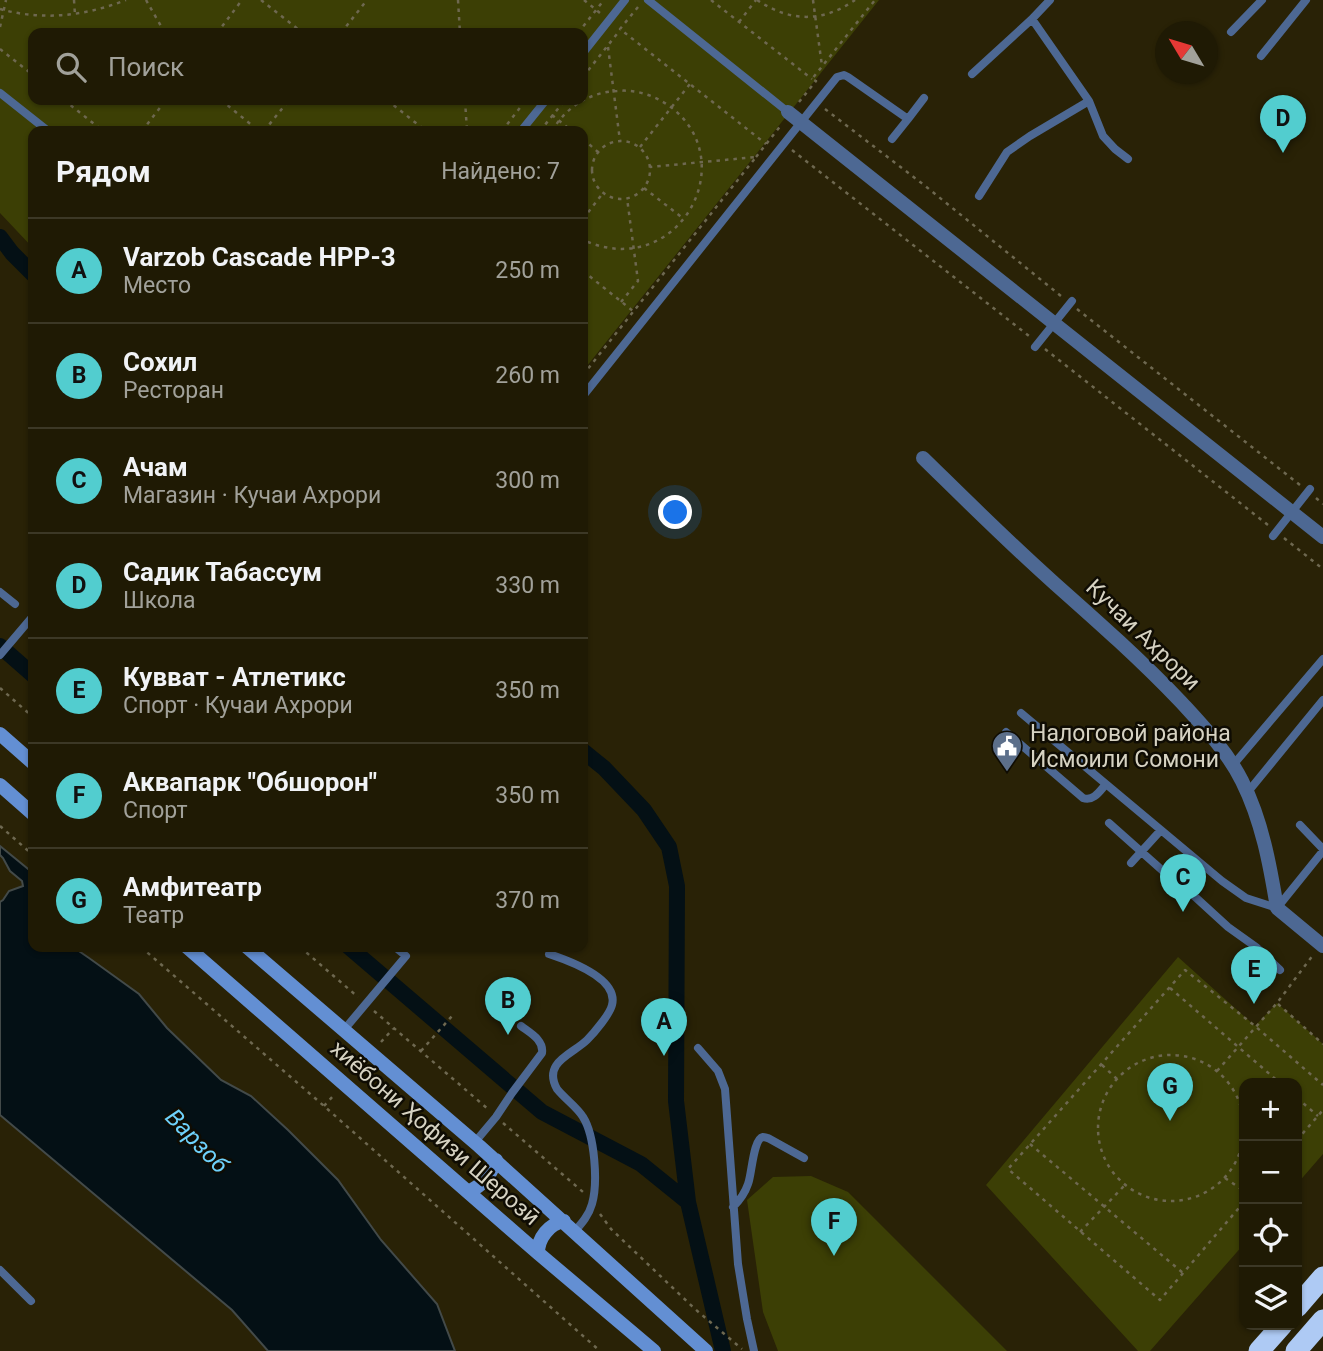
<!DOCTYPE html>
<html lang="ru">
<head>
<meta charset="utf-8">
<style>
	:root { --surface:#1f1a04; --page:#27230e; --text:#f1f3f6; --muted:#a1a19a; --line:#3c3826; --accent:#52cdcf }
	body { margin:0; font-family:Roboto,sans-serif; background:var(--page); color:var(--text) }
	.controls { position:absolute; right:21px; bottom:21px; display:grid; overflow:hidden; border-radius:14px; box-shadow:0 2px 5px #0004 }
	.controls button { width:63px; height:63px; display:grid; place-items:center; padding:0; border:0; border-bottom:2px solid var(--line); background:var(--surface); color:var(--text); font:35px sans-serif }
	.compass { position:absolute; left:1155px; top:21px; width:63px; height:63px; border-radius:50%; background:var(--surface); box-shadow:0 2px 5px #0004; rotate:308deg }
	.you { position:absolute; left:676px; top:513px; width:24px; height:24px; margin:-18px; border:5px solid #fff; border-radius:50%; background:#1a73e8; box-shadow:0 0 0 10px #1a73e833 }
	.badge { display:grid; place-items:center; width:46px; height:46px; border-radius:50%; background:var(--accent); color:#111; font-size:23px; font-weight:700 }
	.pin { position:absolute; translate:-50% -58px; filter:drop-shadow(0 2px 4px #0008) }
	.pin::after { content:''; position:absolute; top:37px; width:24px; height:21px; background:inherit; clip-path:polygon(0 0,100% 0,50% 100%) }
	.list { margin:0; padding:0; list-style:none }
	h2 { display:flex; justify-content:space-between; align-items:center; height:91px; margin:0; padding:0 28px; font-size:30px }
	h2 small { font-size:23px; font-weight:400; color:var(--muted) }
	.list li { display:grid; grid-template-columns:46px 1fr auto; gap:21px; align-items:center; box-sizing:border-box; height:105px; padding:0 28px; border-top:2px solid var(--line) }
	.list b { display:block; font-size:26px; white-space:nowrap }
	.list p { margin:0; font-size:23px; white-space:nowrap; color:var(--muted) }
	.list em { font-size:23px; font-style:normal; color:var(--muted) }
	.icon { flex:none; width:38px; height:38px; fill:none; stroke:currentColor; stroke-width:2; stroke-linecap:round; stroke-linejoin:round }
	.map { position:relative; flex:none; width:1323px; height:1351px; overflow:hidden }
	.search { position:absolute; background:var(--surface); box-shadow:0 2px 5px #0004; left:28px; top:28px; width:560px; height:77px; display:flex; align-items:center; gap:18px; box-sizing:border-box; padding:0 24px; border-radius:14px; color:var(--muted); font-size:26px }
	.panel { position:absolute; background:var(--surface); box-shadow:0 2px 5px #0004; left:28px; top:126px; width:560px; height:826px; border-radius:14px }
	.map>svg:first-child { display:block }
	.green { fill:#3c3f05; fill-rule:evenodd }
	.water { fill:#041015; stroke:#434a49; stroke-width:2 }
	.lines { fill:none; stroke-linecap:round; stroke-linejoin:round }
	.canal { stroke:#041015; stroke-width:16 }
	.path { stroke:#6e6850; stroke-width:2.5; stroke-dasharray:3.5 5; stroke-linecap:butt }
	.lane { stroke:#4d6893; stroke-width:8 }
	.street { stroke:#4d6893; stroke-width:14 }
	.secondary { stroke:#638fd3; stroke-width:14 }
	.highway { stroke:#aecaf4; stroke-width:21 }
	.labels { text-anchor:middle; dominant-baseline:central; stroke-width:5; stroke-linejoin:round; paint-order:stroke }
	.street-label { font-size:23px; fill:#d6d2c2; stroke:#0f0c03 }
	.poi-label { font-size:23px; fill:#d6d2c2; stroke:#0f0c03; text-anchor:start }
	.water-label { font-size:24px; font-style:italic; fill:#6ed1fb; stroke:#0f0c03 }
</style>
</head>
<body>
<div class="map">
<svg width="1323" height="1351" viewBox="0 0 1323 1351">
	<rect width="100%" height="100%" fill="#292206"/>
	<!-- green -->
	<path class="green" d="M 0,0 L 879,0 L 583,371 L 583,131 L 33,131 L 33,248 L 0,213 ZM 33,33 L 583,33 L 583,100 L 33,100 Z
		M 1178,957 L 1255,1026 L 1277,1003 L 1323,1044 L 1323,1154 L 1297,1184 L 1297,1083 L 1244,1083 L 1244,1244 L 1150,1351 L 1138,1351 L 986,1185 Z
		M 811,1176 L 848,1192 L 1007,1351 L 778,1351 L 763,1312 L 747,1200 L 773,1177 Z"/>
	<!-- water -->
	<path class="water" d="M 0,846 L 33,873 L 33,947 L 73,947 L 89,958 L 139,994 L 167,1028 L 221,1080 L 251,1096 L 288,1130 L 338,1180 L 381,1240 L 437,1304 L 455,1351 L 268,1351 L 232,1310 L 0,1115 L 0,902 L 3,900 L 9,891 L 23,886 L 22,881 L 10,871 L 3,858 L 0,855 Z"/>
	<g class="lines">
		<!-- canal -->
		<path class="canal" d="M 0,237 L 12,253 L 33,274
			M 0,646 L 33,675
			M 583,751 L 604,768 L 644,810 L 669,847 L 677,886 L 676,1101 L 688,1202 L 723,1351
			M 349,947 L 542,1112 L 641,1164 L 688,1202"/>
		<!-- path -->
		<path class="path" d="M 74,0 L 75,15
			M 146,0 L 165,33
			M 261,0 L 303,33
			M 458,0 L 460,33
			M 584,0 L 600,13
			M 711,0 L 812,79
			M 757,0 C 790,22 822,23 855,0
			M 813,0 L 822,66
			M 638,7 L 620,29 L 766,144
			M 0,9 C 43,21 85,16 126,0
			M 739,22 L 756,0
			M 0,27 L 6,0
			M 217,33 L 242,0
			M 341,33 L 367,0
			M 578,33 L 604,0
			M 608,47 L 620,141
			M 0,49 L 33,75
			M 583,77 L 620,30
			M 64,100 L 103,131
			M 221,100 L 259,131
			M 387,100 L 426,131
			M 465,100 L 467,131
			M 799,102 L 816,81 L 812,79 L 875,0
			M 825,109 L 924,185 L 1061,296
			M 552,115 L 572,131
			M 142,131 L 166,100
			M 264,131 L 289,100
			M 502,131 L 526,100
			M 540,131 L 565,100
			M 552,131 C 566,107 590,92 617,91 C 635,89 653,95 668,105 C 745,159 679,283 583,240
			M 583,139 L 598,152
			M592 170a29 29 0 1 1 58 0a29 29 0 1 1-58 0Z
			M 640,147 L 690,84
			M 792,150 L 1029,336
			M 756,157 L 782,124
			M 583,174 L 592,173
			M 644,188 L 684,219
			M 583,219 L 603,193
			M 583,271 L 633,311
			M 621,302 L 638,281 L 627,198
			M 1077,309 L 1300,485
			M 1045,349 L 1268,525
			M 583,375 L 756,157 L 650,167
			M 1316,498 L 1323,504
			M 1284,538 L 1323,569
			M 0,688 L 33,717
			M 0,826 L 33,855
			M 141,947 L 324,1106 L 600,1351
			M 300,947 L 358,997
			M 1170,988 L 1280,1083
			M 1278,1004 L 1323,1044
			M 374,1011 L 488,1109
			M 381,1042 L 393,1029
			M 421,1051 L 452,1016
			M1098 1128a73 73 0 1 1 146 0a73 73 0 1 1-146 0Z
			M 1102,1065 L 1117,1079
			M 355,1071 L 360,1065
			M 1217,1071 L 1277,1003 L 1313,955
			M 1297,1098 L 1318,1116
			M 324,1106 L 334,1095
			M 503,1123 L 583,1192
			M 1297,1140 L 1323,1110
			M 1030,1144 L 1183,1273
			M 1225,1178 L 1244,1191
			M 1244,1202 L 1160,1300 L 1008,1169 L 1185,970 L 1255,1026 L 1323,1085
			M 600,1214 L 611,1229 L 695,1309 L 742,1349
			M 1080,1232 L 1124,1186"/>
		<!-- lane -->
		<path class="lane" d="M 648,0 L 788,112
			M 1050,0 L 1032,19 L 1089,101 L 1103,136 L 1115,149 L 1128,159
			M 1231,32 L 1262,0
			M 583,53 L 625,0
			M 1261,56 L 1306,0
			M 972,74 L 1032,19
			M 0,93 L 48,131
			M 908,119 L 924,98
			M 521,131 L 546,100
			M 979,196 L 1007,152 L 1030,136 L 1089,101
			M 1035,347 L 1072,301
			M 583,396 L 837,77 L 844,75 L 848,77 L 908,119 L 892,139
			M 1273,536 L 1310,489
			M 0,592 L 15,604
			M 0,655 L 33,616
			M 1021,713 L 1222,881 L 1246,898 L 1277,908 L 1323,851
			M 1006,732 L 1083,798 C 1093,802 1100,791 1106,784
			M 1233,765 L 1323,659
			M 1247,793 L 1323,700
			M 1109,823 L 1172,879 L 1193,895 L 1228,927 L 1256,947 L 1280,970
			M 1300,825 L 1323,849
			M 1131,863 L 1161,830
			M 549,954 C 567,960 619,978 612,1005 C 610,1014 594,1033 587,1040 C 573,1054 542,1062 557,1089 C 565,1099 577,1107 583,1117 C 595,1136 598,1183 592,1204 C 589,1215 582,1223 575,1231
			M 343,1031 L 406,956 L 395,947
			M 698,1048 L 718,1071 L 725,1089 L 738,1264 L 747,1319 L 754,1351
			M 475,1142 L 496,1117 L 512,1093 L 542,1053 C 544,1040 530,1033 521,1026
			M 733,1207 C 740,1200 745,1193 748,1184 C 752,1174 753,1139 763,1137 C 765,1137 767,1138 768,1138 L 804,1158
			M 0,1270 L 31,1301"/>
		<!-- street -->
		<path class="street" d="M 788,112 L 1323,537
			M 923,458 C 966,500 1008,542 1053,582 C 1097,621 1140,659 1181,702 C 1203,726 1227,751 1242,781 C 1262,821 1270,865 1277,908 L 1323,946"/>
		<!-- secondary -->
		<path class="secondary" d="M 0,734 L 33,763
			M 0,785 L 33,814
			M 187,947 L 538,1253 L 654,1351
			M 247,947 L 479,1146 L 706,1351
			M 468,1192 C 483,1185 490,1176 496,1160
			M 538,1253 C 538,1238 549,1224 564,1221"/>
		<!-- highway -->
		<path class="highway" d="M 1297,1307 L 1323,1277
			M 1259,1351 L 1282,1325
			M 1296,1351 L 1323,1320"/>
	</g>
	<!-- icons -->
	<defs>
		<g id="civic-pin" transform="scale(1.575)"><path d="M0 17L-7.5 6A9.5 9.5 0 1 1 7.5 6Z" fill="#5c6f8a" stroke="#0f0c03"/><path d="M-.6-6.5H3V-4.5H.6V-3L4-1V1h2V6H-6V1h2V-1L-.6-3ZM-1.2 2.5V6h2.4V2.5Z" fill="#fff"/></g>
	</defs>
	<g fill-rule="evenodd">
		<use href="#civic-pin" x="1007" y="746"/>
	</g>
	<g class="labels">
		<!-- street labels -->
		<g class="street-label">
			<text transform="translate(1143 635) rotate(44)">Кучаи Ахрори</text>
			<text transform="translate(435 1133) rotate(41)">хиёбони Ҳофизи Шерозӣ</text>
		</g>
		<!-- poi labels -->
		<g class="poi-label">
			<text x="1030" y="733">Налоговой района<tspan x="1030" dy="26">Исмоили Сомони</tspan></text>
		</g>
		<!-- water labels -->
		<g class="water-label">
			<text transform="translate(197 1141) rotate(46)">Варзоб</text>
		</g>
	</g>
</svg>
<div class="controls">
<button>+</button>
<button>−</button>
<button><svg class="icon" aria-label="locate" viewBox="0 0 24 24"><circle cx="12" cy="12" r="6"/><path d="M12 2v4M12 18v4M2 12h4M18 12h4"/></svg></button>
<button><svg class="icon" aria-label="layers" viewBox="0 0 24 24"><path d="M12 4l9 5-9 5-9-5zM3 14l9 5 9-5"/></svg></button>
</div>
<svg class="compass" viewBox="-18 -18 36 36"><path d="M0-13l5 13h-10z" fill="#e53935"/><path d="M0 13l5-13h-10z" fill="#a1a19a"/></svg>
<div class="you"></div>
<div class="pin badge" style="left:664px;top:1056px">A</div>
<div class="pin badge" style="left:508px;top:1035px">B</div>
<div class="pin badge" style="left:1183px;top:912px">C</div>
<div class="pin badge" style="left:1283px;top:153px">D</div>
<div class="pin badge" style="left:1254px;top:1004px">E</div>
<div class="pin badge" style="left:834px;top:1256px">F</div>
<div class="pin badge" style="left:1170px;top:1121px">G</div>
<div class="search"><svg class="icon" aria-label="search" viewBox="0 0 24 24"><circle cx="10" cy="10" r="6"/><path d="M15 15l6 6"/></svg>Поиск</div>
<section class="panel">
<h2>Рядом<small>Найдено: 7</small></h2>
<ul class="list">
<li><span class="badge">A</span><div><b>Varzob Cascade HPP-3</b><p>Место</p></div><em>250 m</em></li>
<li><span class="badge">B</span><div><b>Сохил</b><p>Ресторан</p></div><em>260 m</em></li>
<li><span class="badge">C</span><div><b>Ачам</b><p>Магазин · Кучаи Ахрори</p></div><em>300 m</em></li>
<li><span class="badge">D</span><div><b>Садик Табассум</b><p>Школа</p></div><em>330 m</em></li>
<li><span class="badge">E</span><div><b>Кувват - Атлетикс</b><p>Спорт · Кучаи Ахрори</p></div><em>350 m</em></li>
<li><span class="badge">F</span><div><b>Аквапарк &quot;Обшорон&quot;</b><p>Спорт</p></div><em>350 m</em></li>
<li><span class="badge">G</span><div><b>Aмфитеатр</b><p>Театр</p></div><em>370 m</em></li>
</ul>
</section>
</div>
</body>
</html>
